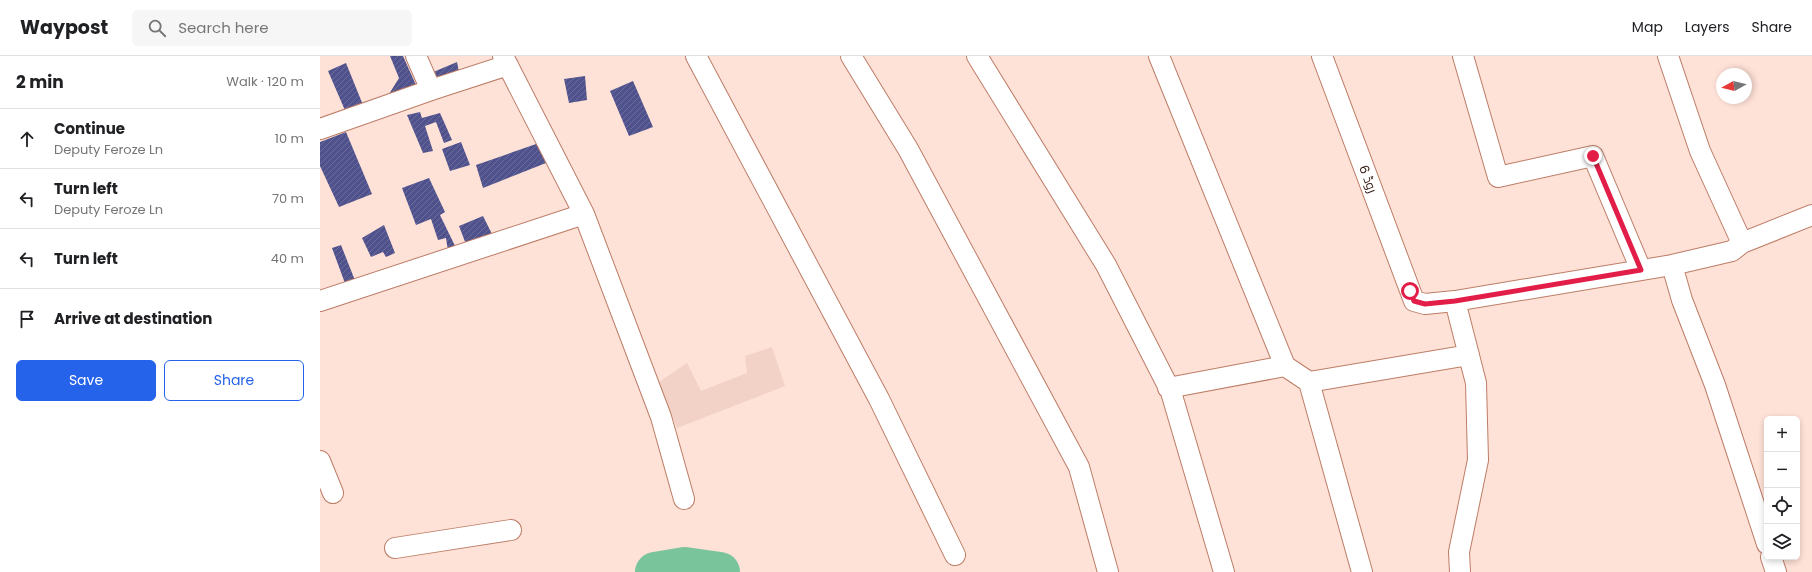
<!DOCTYPE html>
<html lang="en">
<head>
<meta charset="utf-8">
<style>
	:root { --surface:#fff; --page:#f6f6f6; --text:#202124; --muted:#757577; --line:#e0e0e0; --accent:#2563eb }
	body { margin:0; font-family:Poppins,Cairo,sans-serif; background:var(--page); color:var(--text) }
	.controls { position:absolute; right:12px; bottom:12px; display:grid; overflow:hidden; border-radius:6px; box-shadow:0 2px 6px #0003 }
	.controls button { width:36px; height:36px; display:grid; place-items:center; padding:0; border:0; border-bottom:1px solid var(--line); background:var(--surface); color:var(--text); font:20px sans-serif }
	.compass { position:absolute; left:1396px; top:12px; width:36px; height:36px; border-radius:50%; background:var(--surface); box-shadow:0 2px 6px #0003; rotate:262deg }
	.stop { position:absolute; width:12px; height:12px; margin:-9px; border:3px solid #e11d48; border-radius:50%; background:#fff }
	.stop.end { background:#e11d48; border-color:#fff; box-shadow:0 1px 4px #0008 }
	.list { margin:0; padding:0; list-style:none }
	h2 { display:flex; justify-content:space-between; align-items:center; height:52px; margin:0; padding:0 16px; font-size:17px }
	h2 small { font-size:13px; font-weight:400; color:var(--muted) }
	.list li { display:grid; grid-template-columns:26px 1fr auto; gap:12px; align-items:center; box-sizing:border-box; height:60px; padding:0 16px; border-top:1px solid var(--line) }
	.list b { display:block; font-size:15px; white-space:nowrap }
	.list p { margin:0; font-size:13px; white-space:nowrap; color:var(--muted) }
	.list em { font-size:13px; font-style:normal; color:var(--muted) }
	.actions { display:flex; gap:8px; padding:12px 16px }
	.actions a { flex:1; padding:9px 0; border:1px solid var(--accent); border-radius:6px; text-align:center; font-size:14px; color:var(--accent) }
	.actions .main { background:var(--accent); color:#fff }
	.icon { flex:none; width:22px; height:22px; fill:none; stroke:currentColor; stroke-width:2; stroke-linecap:round; stroke-linejoin:round }
	.map { position:relative; flex:none; width:1492px; height:516px; overflow:hidden }
	header { display:flex; align-items:center; gap:24px; box-sizing:border-box; height:56px; padding:0 20px; background:var(--surface); border-bottom:1px solid var(--line) }
	header strong { font-size:19px }
	nav { display:flex; gap:22px; margin-inline-start:auto; font-size:14px }
	.search { width:280px; height:36px; background:var(--page); display:flex; align-items:center; gap:10px; box-sizing:border-box; padding:0 14px; border-radius:6px; color:var(--muted); font-size:15px }
	main { display:flex }
	aside { flex:1; background:var(--surface) }
	.map>svg:first-child { display:block }
	.built { fill:#f2d2c7 }
	.lines { fill:none; stroke-linecap:round; stroke-linejoin:round }
	.river { stroke:#7ac49c; stroke-width:40 }
	.building { fill:url(#building-hatch) }
	.minor-casing { stroke:#bd7d67; stroke-width:22 }
	.minor { stroke:#fff; stroke-width:20 }
	.route { stroke:#e11d48; stroke-width:5 }
	.labels { text-anchor:middle; dominant-baseline:central; stroke-width:4; stroke-linejoin:round; paint-order:stroke }
	.street-label { font-size:13px; fill:#321911; stroke:#fff }
</style>
</head>
<body>
<header>
<strong>Waypost</strong>
<div class="search"><svg class="icon" aria-label="search" viewBox="0 0 24 24"><circle cx="10" cy="10" r="6"/><path d="M15 15l6 6"/></svg>Search here</div>
<nav><a>Map</a><a>Layers</a><a>Share</a></nav>
</header>
<main>
<aside>
<h2>2 min<small>Walk · 120 m</small></h2>
<ul class="list">
<li><svg class="icon" aria-label="ahead" viewBox="0 0 24 24"><path d="M12 20V5M6 11l6-6 6 6"/></svg><div><b>Continue</b><p>Deputy Feroze Ln</p></div><em>10 m</em></li>
<li><svg class="icon" aria-label="left" viewBox="0 0 24 24"><path d="M17 20v-9H6M10 6l-5 5 5 5"/></svg><div><b>Turn left</b><p>Deputy Feroze Ln</p></div><em>70 m</em></li>
<li><svg class="icon" aria-label="left" viewBox="0 0 24 24"><path d="M17 20v-9H6M10 6l-5 5 5 5"/></svg><div><b>Turn left</b></div><em>40 m</em></li>
<li><svg class="icon" aria-label="arrive" viewBox="0 0 24 24"><path d="M6 21V4h12l-3 4 3 4H6"/></svg><div><b>Arrive at destination</b></div></li>
</ul>
<div class="actions"><a class="main">Save</a><a>Share</a></div>
</aside>
<div class="map">
<svg width="1492" height="516" viewBox="0 0 1492 516">
	<defs>
		<pattern id="building-hatch" width="6" height="6" patternUnits="userSpaceOnUse"><rect width="6" height="6" fill="#4f528d"/><path d="M-1 1l2-2M0 6l6-6M5 7l2-2" fill="none" stroke="#6c6c98"/></pattern>
	</defs>
	<rect width="100%" height="100%" fill="#fee1d7"/>
	<!-- built -->
	<path class="built" d="M 452,291 L 465,330 L 357,372 L 339,326 L 367,307 L 381,335 L 427,317 L 425,300 Z"/>
	<g class="lines">
		<!-- river -->
		<path class="river" d="M 335,516 L 365,511 L 400,516"/>
	</g>
	<!-- building -->
	<path class="building" d="M 70,0 L 83,0 L 96,29 L 66,43 L 79,22 Z
		M 137,6 L 139,16 L 115,25 L 111,17 Z
		M 26,7 L 43,49 L 27,59 L 8,15 Z
		M 265,20 L 267,44 L 249,47 L 244,23 Z
		M 313,25 L 333,71 L 309,80 L 290,35 Z
		M 100,56 L 102,62 L 120,57 L 132,84 L 124,87 L 116,66 L 105,70 L 113,95 L 103,97 L 87,59 Z
		M 26,76 L 52,138 L 19,151 L 0,110 L 0,86 Z
		M 141,86 L 150,109 L 130,115 L 122,93 Z
		M 219,87 L 226,107 L 163,132 L 156,109 Z
		M 109,122 L 125,156 L 120,159 L 137,194 L 128,195 L 126,182 L 118,184 L 111,163 L 96,169 L 82,132 Z
		M 163,160 L 174,182 L 147,191 L 139,170 Z
		M 64,169 L 75,197 L 66,201 L 63,196 L 51,201 L 42,182 Z
		M 21,189 L 36,227 L 26,230 L 12,192 Z"/>
	<g class="lines">
		<!-- minor casing -->
		<g class="minor-casing">
			<path id="minor" d="M 96,0 L 111,34
				M 183,0 L 264,158 L 341,361 L 364,443
				M 376,0 L 559,343 L 635,499
				M 531,0 L 588,93 L 759,411 L 788,516
				M 657,0 L 786,209 L 851,336 L 904,516
				M 839,0 L 965,310
				M 1002,0 L 1094,245 L 1105,248 L 1135,245 L 1352,209 L 1412,195 L 1422,187 L 1492,159
				M 1143,0 L 1178,121 L 1273,100 L 1321,214
				M 1348,0 L 1380,95 L 1422,187
				M 0,73 L 111,34 L 188,9
				M 1352,209 L 1362,244 L 1395,329 L 1447,488
				M 0,245 L 264,158
				M 1135,245 L 1156,327 L 1158,404 L 1139,496 L 1140,516
				M 989,326 L 1149,299
				M 848,332 L 965,310 L 989,326 L 1042,516
				M 0,405 L 13,437
				M 75,492 L 191,474
				M 1451,501 L 1456,516"/>
		</g>
		<!-- minor -->
		<use href="#minor" class="minor"/>
	</g>
	<g class="lines">
		<!-- route -->
		<path class="route" d="M 1090,235 L 1094,245 L 1105,248 L 1135,245 L 1321,214 L 1273,100"/>
	</g>
	<g class="labels">
		<!-- street labels -->
		<g class="street-label">
			<text transform="translate(1048 123) rotate(69)">روڈ 6</text>
		</g>
	</g>
</svg>
<div class="controls">
<button>+</button>
<button>−</button>
<button><svg class="icon" aria-label="locate" viewBox="0 0 24 24"><circle cx="12" cy="12" r="6"/><path d="M12 2v4M12 18v4M2 12h4M18 12h4"/></svg></button>
<button><svg class="icon" aria-label="layers" viewBox="0 0 24 24"><path d="M12 4l9 5-9 5-9-5zM3 14l9 5 9-5"/></svg></button>
</div>
<svg class="compass" viewBox="-18 -18 36 36"><path d="M0-13l5 13h-10z" fill="#e53935"/><path d="M0 13l5-13h-10z" fill="#757577"/></svg>
<div class="stop" style="left:1090px;top:235px"></div>
<div class="stop end" style="left:1273px;top:100px"></div>
</div>
</main>
</body>
</html>
